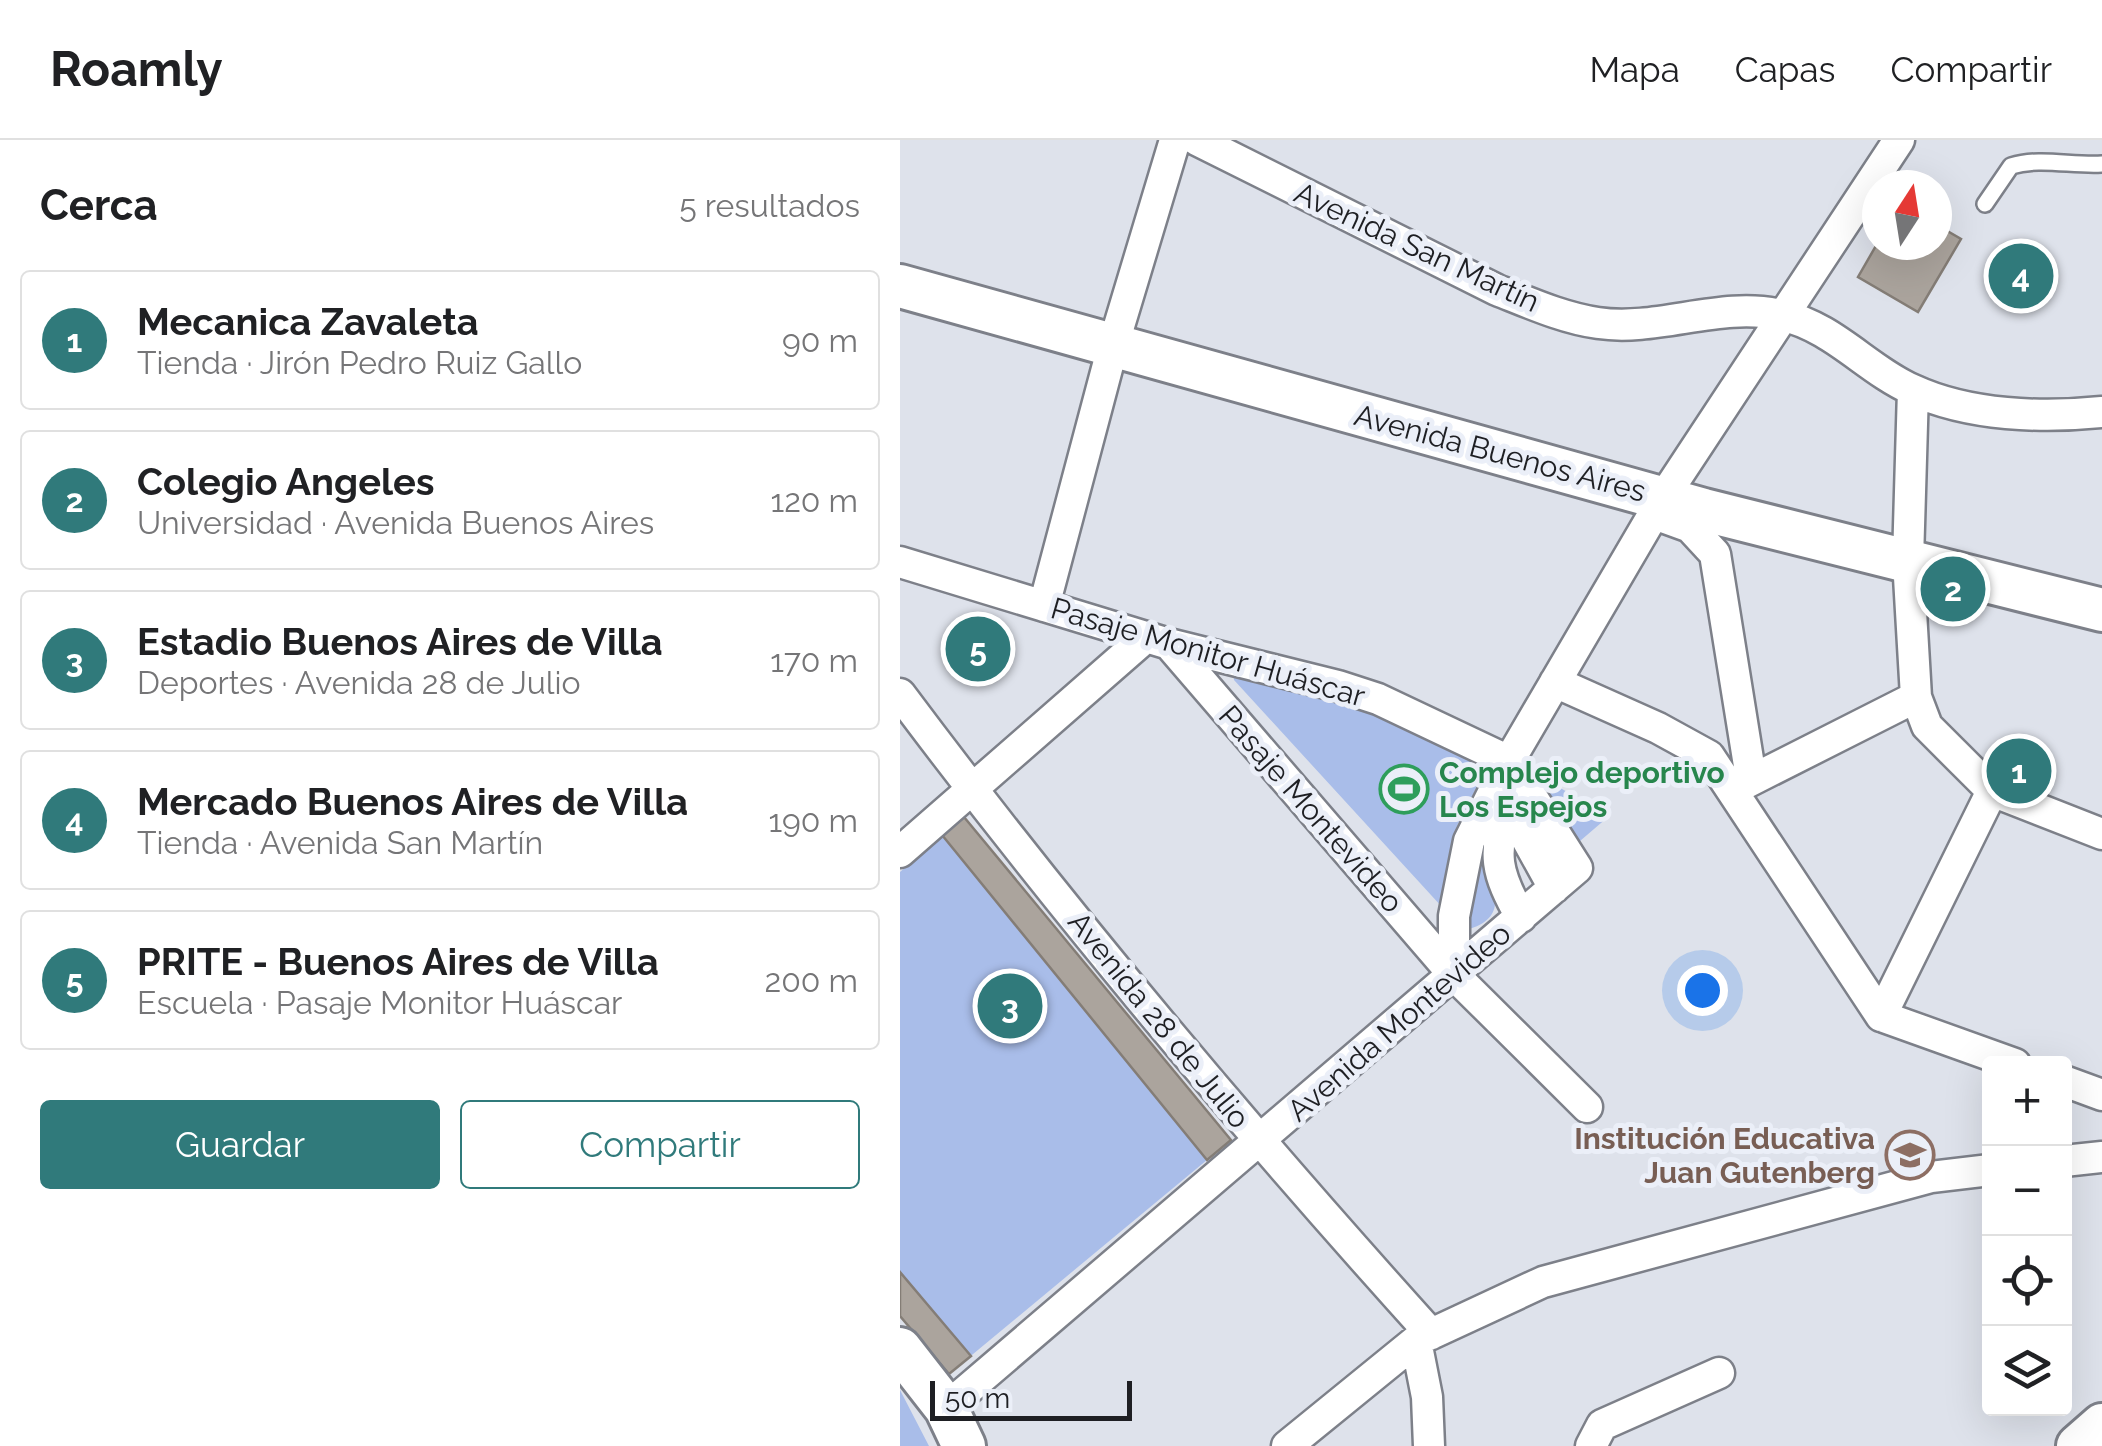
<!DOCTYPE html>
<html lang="es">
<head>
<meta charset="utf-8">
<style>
	:root { --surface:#fff; --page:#f6f6f6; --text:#202124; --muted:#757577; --line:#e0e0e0; --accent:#307a7b }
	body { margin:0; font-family:Raleway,sans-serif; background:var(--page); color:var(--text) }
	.controls { position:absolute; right:30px; bottom:30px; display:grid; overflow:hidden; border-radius:10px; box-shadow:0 10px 40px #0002 }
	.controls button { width:90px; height:90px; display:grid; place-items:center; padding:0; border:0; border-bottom:2px solid var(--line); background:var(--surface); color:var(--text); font:50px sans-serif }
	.compass { position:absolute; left:962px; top:30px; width:90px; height:90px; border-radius:50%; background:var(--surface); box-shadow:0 10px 40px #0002; rotate:12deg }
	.scale { position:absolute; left:30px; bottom:25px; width:202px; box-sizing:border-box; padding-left:10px; border:5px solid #1e1f23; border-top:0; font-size:28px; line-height:35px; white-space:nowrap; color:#1e1f23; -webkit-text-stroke:8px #ebeff8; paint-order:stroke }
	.you { position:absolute; left:802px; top:850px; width:35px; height:35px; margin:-25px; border:8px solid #fff; border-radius:50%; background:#1a73e8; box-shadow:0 0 0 15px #1a73e833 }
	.badge { display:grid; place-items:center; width:65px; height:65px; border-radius:50%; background:var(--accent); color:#fff; font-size:32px; font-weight:700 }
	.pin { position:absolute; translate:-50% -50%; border:5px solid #fff; box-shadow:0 2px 10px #0006 }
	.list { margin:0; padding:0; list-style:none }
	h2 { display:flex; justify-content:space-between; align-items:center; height:130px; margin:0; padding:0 40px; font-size:42px }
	h2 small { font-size:32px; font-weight:400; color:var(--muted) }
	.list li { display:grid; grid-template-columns:65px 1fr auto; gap:30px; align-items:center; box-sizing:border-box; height:140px; margin:0 20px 20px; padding:0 20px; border:2px solid var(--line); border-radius:10px }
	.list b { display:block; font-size:38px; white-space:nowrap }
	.list p { margin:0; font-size:32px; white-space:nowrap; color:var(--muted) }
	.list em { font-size:32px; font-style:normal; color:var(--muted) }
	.actions { display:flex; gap:20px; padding:30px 40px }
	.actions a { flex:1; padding:22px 0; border:2px solid var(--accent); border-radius:10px; text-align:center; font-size:35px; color:var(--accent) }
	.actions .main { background:var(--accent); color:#fff }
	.icon { flex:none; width:55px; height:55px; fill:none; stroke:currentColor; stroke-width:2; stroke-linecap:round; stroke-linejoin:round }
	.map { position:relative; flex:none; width:1202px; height:1306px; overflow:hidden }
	header { display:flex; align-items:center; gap:60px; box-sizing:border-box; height:140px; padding:0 50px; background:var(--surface); border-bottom:2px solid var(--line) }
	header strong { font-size:48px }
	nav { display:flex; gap:55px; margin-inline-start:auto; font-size:35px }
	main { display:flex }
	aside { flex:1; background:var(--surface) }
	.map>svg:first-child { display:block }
	.green { fill:#a9bde9 }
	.building { fill:#aba49d; stroke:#847d76; stroke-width:2.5 }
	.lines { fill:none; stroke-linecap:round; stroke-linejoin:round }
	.lane-casing { stroke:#7d8089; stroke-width:20 }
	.street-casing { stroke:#7d8089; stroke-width:35 }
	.secondary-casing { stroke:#7d8089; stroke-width:48 }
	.lane { stroke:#fff; stroke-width:15 }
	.street { stroke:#fff; stroke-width:30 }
	.secondary { stroke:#fff; stroke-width:42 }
	.labels { text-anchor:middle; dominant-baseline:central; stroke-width:10; stroke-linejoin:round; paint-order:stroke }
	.street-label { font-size:30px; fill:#1e1f23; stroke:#ebeff8 }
	.leisure-label { font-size:30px; font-weight:bold; fill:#27864d; stroke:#ebeff8; text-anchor:start }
	.education-label { font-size:30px; font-weight:bold; fill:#785e54; stroke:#ebeff8; text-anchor:end }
</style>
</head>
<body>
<header>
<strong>Roamly</strong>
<nav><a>Mapa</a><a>Capas</a><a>Compartir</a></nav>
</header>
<main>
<aside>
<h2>Cerca<small>5 resultados</small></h2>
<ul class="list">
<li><span class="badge">1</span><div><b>Mecanica Zavaleta</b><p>Tienda · Jirón Pedro Ruiz Gallo</p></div><em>90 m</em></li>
<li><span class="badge">2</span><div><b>Colegio Angeles</b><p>Universidad · Avenida Buenos Aires</p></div><em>120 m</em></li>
<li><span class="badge">3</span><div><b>Estadio Buenos Aires de Villa</b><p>Deportes · Avenida 28 de Julio</p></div><em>170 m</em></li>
<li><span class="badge">4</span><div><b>Mercado Buenos Aires de Villa</b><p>Tienda · Avenida San Martín</p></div><em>190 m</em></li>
<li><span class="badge">5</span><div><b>PRITE - Buenos Aires de Villa</b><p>Escuela · Pasaje Monitor Huáscar</p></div><em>200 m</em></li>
</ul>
<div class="actions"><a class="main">Guardar</a><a>Compartir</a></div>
</aside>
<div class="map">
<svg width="1202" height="1306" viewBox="0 0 1202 1306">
	<rect width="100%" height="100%" fill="#dee2eb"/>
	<!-- green -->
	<path class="green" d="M 333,532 L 450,563 L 569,615 L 583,635 L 557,686 L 542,767 L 334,540 Z
		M 631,630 L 708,677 L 673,707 Z
		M 64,677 L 331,1000 L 49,1234 L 0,1176 L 0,732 Z
		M 589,697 L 583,721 C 594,750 610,778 566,790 L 572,716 Z
		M 0,1250 L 29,1306 L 0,1306 Z"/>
	<!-- building -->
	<path class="building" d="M 1037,85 L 1061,99 L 1018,172 L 958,137 L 977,104 L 1037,105 Z
		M 64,677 L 331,1000 L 307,1020 L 42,695 Z
		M 0,1132 L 71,1216 L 49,1234 L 0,1176 Z"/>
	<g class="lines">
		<!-- lane casing -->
		<g class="lane-casing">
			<path id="lane" d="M 1085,64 L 1111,26 C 1140,17 1172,26 1202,24"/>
		</g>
		<!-- street casing -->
		<g class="street-casing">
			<path id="street" d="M 297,0 L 597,150 C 630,163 663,178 698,183 C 758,192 821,161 881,175 C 934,187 966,229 1013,250 C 1069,276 1143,278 1202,272
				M 1013,250 L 1008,420 L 1016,557 L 1027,586 L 1092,651 L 1202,694
				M 757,375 L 790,387 L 815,414 L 851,638
				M 0,422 L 269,504 L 438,546 L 478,559 L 609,621
				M 144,466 L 213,206 L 275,0
				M 269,504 L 554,835 L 687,967
				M 655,542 L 758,588 L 809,616 L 981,876
				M 0,554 C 166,776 345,988 531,1194
				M 609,629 L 608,665 L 654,748
				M 836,648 L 1016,557
				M 608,665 C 592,714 596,733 621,777
				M 0,712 L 246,497
				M 554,835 L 554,776 L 569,701 L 609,621 L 763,358 L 999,0
				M 981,876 L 1092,651
				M 981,876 L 1115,924
				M 1164,941 L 1202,955
				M 1164,1021 L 1202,1017
				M 516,1201 L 527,1257 L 529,1306
				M 46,1268 L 677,728 L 609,621
				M 387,1306 L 516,1201 L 643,1142 L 1031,1037 L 1090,1030
				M 691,1306 L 702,1285 L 819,1233"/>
		</g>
		<!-- secondary casing -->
		<g class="secondary-casing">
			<path id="secondary" d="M 0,146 L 804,370 L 1202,470
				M 0,1209 L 46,1268 L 64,1306
				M 1178,1306 L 1202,1285"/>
		</g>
		<!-- lane -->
		<use href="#lane" class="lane"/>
		<!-- street -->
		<use href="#street" class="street"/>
		<!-- secondary -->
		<use href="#secondary" class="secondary"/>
	</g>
	<!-- icons -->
	<defs>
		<g id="stadium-ring" transform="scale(2.5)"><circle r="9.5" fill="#ebeff8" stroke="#2e9e5b" stroke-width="1.5"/><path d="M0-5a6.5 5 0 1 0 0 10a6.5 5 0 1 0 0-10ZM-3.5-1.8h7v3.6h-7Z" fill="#2e9e5b"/></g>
		<g id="school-ring" transform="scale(2.5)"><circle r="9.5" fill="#ebeff8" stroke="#8d6e63" stroke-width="1.5"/><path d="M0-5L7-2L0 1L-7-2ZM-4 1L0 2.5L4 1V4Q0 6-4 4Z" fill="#8d6e63"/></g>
	</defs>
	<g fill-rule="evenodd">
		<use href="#stadium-ring" x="504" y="649"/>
		<use href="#school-ring" x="1010" y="1015"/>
	</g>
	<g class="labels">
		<!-- street labels -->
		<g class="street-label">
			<text transform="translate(517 107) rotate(25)">Avenida San Martín</text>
			<text transform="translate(600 313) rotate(15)">Avenida Buenos Aires</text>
			<text transform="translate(308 512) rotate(16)">Pasaje Monitor Huáscar</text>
			<text transform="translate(411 669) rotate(49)">Pasaje Montevideo</text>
			<text transform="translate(259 880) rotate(51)">Avenida 28 de Julio</text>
			<text transform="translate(499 882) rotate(-41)">Avenida Montevideo</text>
		</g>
		<!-- leisure labels -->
		<g class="leisure-label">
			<text x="539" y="632">Complejo deportivo<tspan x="539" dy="34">Los Espejos</tspan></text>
		</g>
		<!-- education labels -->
		<g class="education-label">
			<text x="975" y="998">Institución Educativa<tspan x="975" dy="34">Juan Gutenberg</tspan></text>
		</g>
	</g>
</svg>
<div class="controls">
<button>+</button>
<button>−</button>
<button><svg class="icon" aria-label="locate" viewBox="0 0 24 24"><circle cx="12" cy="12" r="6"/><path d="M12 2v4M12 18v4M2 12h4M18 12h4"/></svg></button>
<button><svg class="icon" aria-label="layers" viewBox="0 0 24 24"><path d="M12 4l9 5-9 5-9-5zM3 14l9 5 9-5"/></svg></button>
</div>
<svg class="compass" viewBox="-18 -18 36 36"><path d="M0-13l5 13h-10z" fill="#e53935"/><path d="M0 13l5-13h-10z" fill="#757577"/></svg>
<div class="scale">50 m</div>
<div class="you"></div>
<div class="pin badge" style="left:1119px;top:631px">1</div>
<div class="pin badge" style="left:1053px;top:449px">2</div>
<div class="pin badge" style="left:110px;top:866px">3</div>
<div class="pin badge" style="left:1121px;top:136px">4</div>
<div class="pin badge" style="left:78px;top:509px">5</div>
</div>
</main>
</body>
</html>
